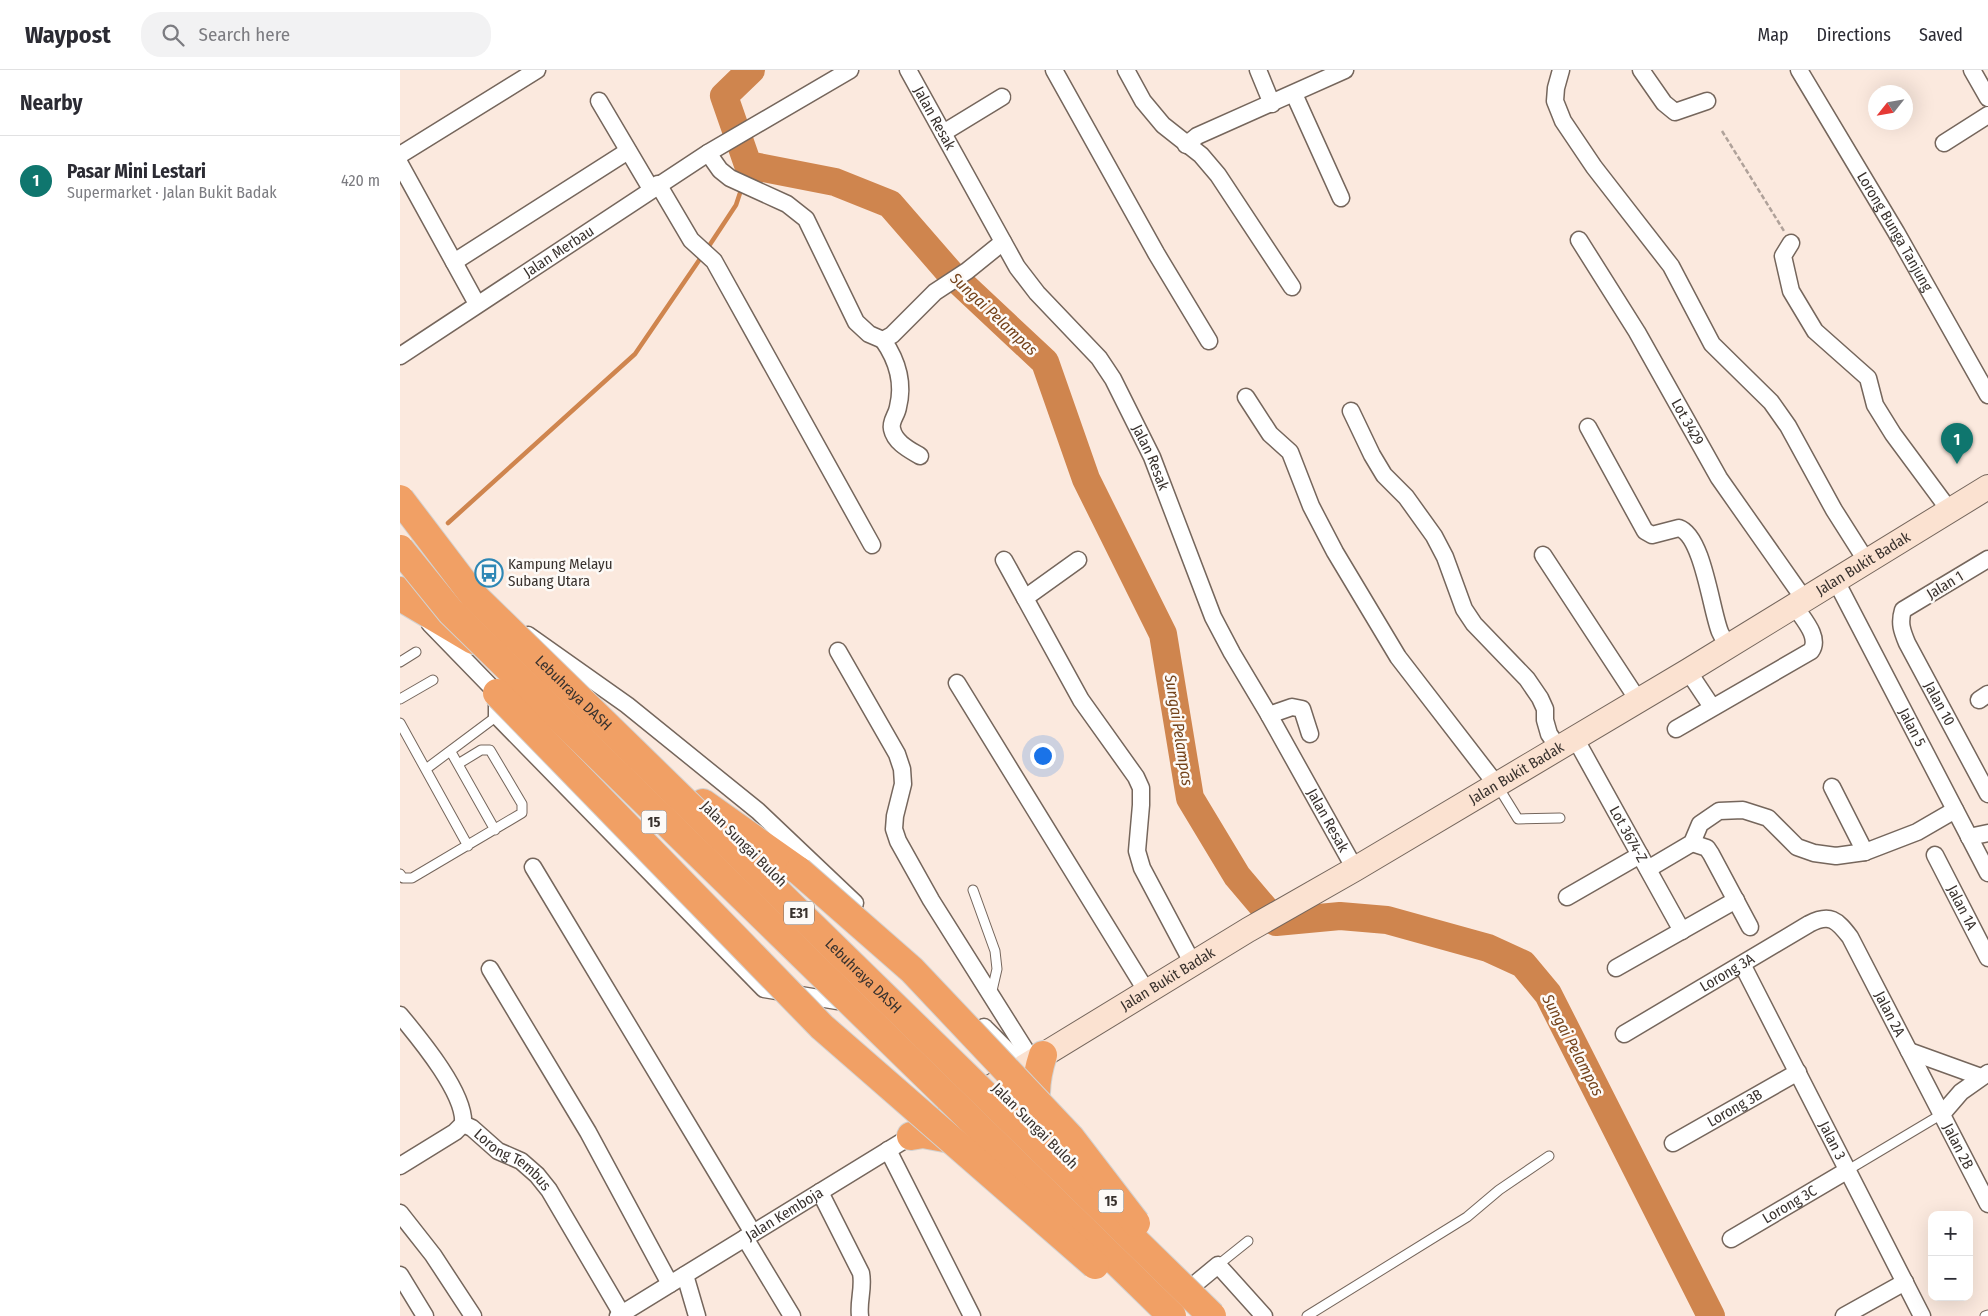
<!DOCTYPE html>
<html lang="en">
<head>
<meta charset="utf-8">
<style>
	:root { --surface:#fff; --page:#f2f2f3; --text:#2b2b33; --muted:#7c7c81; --line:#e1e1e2; --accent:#0f766e }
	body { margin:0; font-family:"Fira Sans Condensed",sans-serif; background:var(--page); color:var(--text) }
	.controls { position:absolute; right:15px; bottom:15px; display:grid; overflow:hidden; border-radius:10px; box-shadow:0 5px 20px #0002 }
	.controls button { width:45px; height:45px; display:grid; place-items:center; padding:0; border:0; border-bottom:1px solid var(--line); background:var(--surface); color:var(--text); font:25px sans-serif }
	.compass { position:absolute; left:1468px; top:15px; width:45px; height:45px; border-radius:50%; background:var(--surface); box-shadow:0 5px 20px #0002; rotate:239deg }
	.you { position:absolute; left:642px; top:685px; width:18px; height:18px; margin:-12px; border:4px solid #fff; border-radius:50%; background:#1a73e8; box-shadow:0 0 0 8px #1a73e833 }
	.badge { display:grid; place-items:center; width:32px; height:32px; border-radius:50%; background:var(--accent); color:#fff; font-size:16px; font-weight:700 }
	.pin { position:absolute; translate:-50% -41px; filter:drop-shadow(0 1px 2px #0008) }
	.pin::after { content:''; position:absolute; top:26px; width:18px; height:15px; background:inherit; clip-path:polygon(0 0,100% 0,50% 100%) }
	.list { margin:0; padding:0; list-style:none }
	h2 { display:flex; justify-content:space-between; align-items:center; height:65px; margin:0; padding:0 20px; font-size:21px }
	h2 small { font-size:16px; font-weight:400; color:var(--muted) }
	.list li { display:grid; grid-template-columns:32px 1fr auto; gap:15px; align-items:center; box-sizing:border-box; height:90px; padding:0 20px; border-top:1px solid var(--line) }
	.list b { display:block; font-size:19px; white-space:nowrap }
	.list p { margin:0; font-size:16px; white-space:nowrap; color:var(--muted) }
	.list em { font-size:16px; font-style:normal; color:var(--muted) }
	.icon { flex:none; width:28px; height:28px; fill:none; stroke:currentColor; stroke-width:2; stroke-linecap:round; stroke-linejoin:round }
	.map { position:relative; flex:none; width:1588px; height:1246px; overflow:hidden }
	header { display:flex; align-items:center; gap:30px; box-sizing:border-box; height:70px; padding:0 25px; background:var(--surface); border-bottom:1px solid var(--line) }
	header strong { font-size:24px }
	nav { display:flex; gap:28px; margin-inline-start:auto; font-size:18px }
	.search { width:350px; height:45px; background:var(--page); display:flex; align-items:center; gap:12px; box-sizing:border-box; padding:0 18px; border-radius:20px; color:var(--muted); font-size:19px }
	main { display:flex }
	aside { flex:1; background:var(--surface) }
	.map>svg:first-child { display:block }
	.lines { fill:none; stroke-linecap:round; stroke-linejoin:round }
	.stream { stroke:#cf854e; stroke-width:4.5 }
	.river { stroke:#cf854e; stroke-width:28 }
	.lane-casing { stroke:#75665c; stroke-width:11 }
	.street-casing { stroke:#75665c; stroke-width:19 }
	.secondary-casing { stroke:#75665c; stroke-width:26 }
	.highway-casing { stroke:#d3d2d1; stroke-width:30 }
	.path { stroke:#b0a29a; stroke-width:2.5; stroke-dasharray:5 2.5; stroke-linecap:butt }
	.lane { stroke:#fff; stroke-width:9 }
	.street { stroke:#fff; stroke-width:16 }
	.secondary { stroke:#fbe2d1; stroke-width:24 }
	.highway { stroke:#f1a065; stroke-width:28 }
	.highway-bridge-casing { stroke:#d3d2d1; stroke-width:30; stroke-linecap:butt }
	.highway-bridge { stroke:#f1a065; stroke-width:28 }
	.labels { text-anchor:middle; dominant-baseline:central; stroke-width:5; stroke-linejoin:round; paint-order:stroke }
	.shield { fill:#fdfaf7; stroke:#746e6a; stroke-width:1 }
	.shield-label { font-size:14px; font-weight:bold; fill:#39322e }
	.street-label { font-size:15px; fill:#39322e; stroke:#fdfaf7 }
	.poi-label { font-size:15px; fill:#39322e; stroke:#fdfaf7; text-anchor:start }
	.water-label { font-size:16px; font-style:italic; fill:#74421a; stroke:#fdfaf7 }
</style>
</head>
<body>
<header>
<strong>Waypost</strong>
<div class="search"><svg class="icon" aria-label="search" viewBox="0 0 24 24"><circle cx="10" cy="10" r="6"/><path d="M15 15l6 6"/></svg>Search here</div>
<nav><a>Map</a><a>Directions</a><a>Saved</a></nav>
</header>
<main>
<aside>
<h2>Nearby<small></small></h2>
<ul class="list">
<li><span class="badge">1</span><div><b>Pasar Mini Lestari</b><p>Supermarket · Jalan Bukit Badak</p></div><em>420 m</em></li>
</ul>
</aside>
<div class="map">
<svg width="1588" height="1246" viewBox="0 0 1588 1246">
	<rect width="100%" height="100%" fill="#fbe9de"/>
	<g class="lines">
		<!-- stream -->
		<path class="stream" d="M 344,109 L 348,95
			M 307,179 L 336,135 L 342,117
			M 48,453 L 235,284 L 302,186"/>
		<!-- river -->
		<path class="river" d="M 351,0 L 324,26 L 348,95 L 435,112 L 490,134 L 550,203 L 645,292 L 686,409 L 763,564 L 790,728 L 837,806 L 876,852 L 940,846 L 987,850 L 1088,878 L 1123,894 L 1148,924 L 1311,1246"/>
		<!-- lane casing -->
		<g class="lane-casing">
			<path id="lane" d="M 0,592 L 16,582
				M 0,629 L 33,610
				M 0,653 L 68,776
				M 51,682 L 95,760
				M 26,699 L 97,646
				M 1097,715 L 1118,749 L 1160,748
				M 0,804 L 3,808 L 12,808 L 122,743 L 122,734 L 90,680 L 81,680 L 58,694
				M 573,820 L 595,881 L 597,899 L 591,925
				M 1448,1100 L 1542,1044
				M 818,1195 L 848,1171
				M 907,1246 L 1067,1147 L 1099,1120 L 1149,1086
				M 1585,1246 L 1588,1245"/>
		</g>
		<!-- street casing -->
		<g class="street-casing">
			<g id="street">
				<path id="s1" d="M 508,0 L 617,197 L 637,223 L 699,288 L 713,309 L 752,387 L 813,547 L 832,583 L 869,645 L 955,799"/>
				<path d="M 654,0 L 756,183 L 809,271"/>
				<path d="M 726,0 L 743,31 L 763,55 L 801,85 L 818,105 L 892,217"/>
				<path d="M 858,0 L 872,34"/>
				<path d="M 1161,0 L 1156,18 L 1155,31 L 1163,51 L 1194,97 L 1271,196 L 1312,274 L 1371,332 L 1388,356 L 1434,440 L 1467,492"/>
				<path d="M 1241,0 L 1264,33 L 1275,42 L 1307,31"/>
				<path id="s2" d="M 1399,0 L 1496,162 L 1588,325"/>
				<path d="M 1572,0 L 1588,28"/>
				<path d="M 894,24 L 941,128"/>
				<path d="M 199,31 L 251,119"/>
				<path d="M 543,63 L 602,27"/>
				<path d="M 1544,73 L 1588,45"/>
				<path d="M 786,75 L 797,66 L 945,0"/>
				<path d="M 308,83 L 320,100 L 330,108 L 387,134 L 406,149 L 456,252 L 469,264 L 483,270 L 492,265 L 535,222 L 567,201 L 603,172"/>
				<path d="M 0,85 L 137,0"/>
				<path d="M 0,94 L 77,234"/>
				<path d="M 258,114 L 291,170 L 314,191 L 472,475"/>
				<path id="s3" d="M 1179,170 L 1237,262 L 1319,408 L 1404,529"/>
				<path d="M 1391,173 L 1383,186 L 1391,221 L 1415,261 L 1468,308 L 1475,335 L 1493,364 L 1550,441"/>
				<path d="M 54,192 L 228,81"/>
				<path d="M 483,270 C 497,290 504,313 498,337 C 497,345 490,351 492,359 C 495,373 510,380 520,386"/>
				<path id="s4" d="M 0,286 L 308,83 L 450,0"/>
				<path d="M 846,327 L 870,364 L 890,382 L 911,436 L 935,482 L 998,587 L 1096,714"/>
				<path d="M 951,341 L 972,385 L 984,405 L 1006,427 L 1034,466 L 1045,487 L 1064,539 L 1074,554 L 1127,609 L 1140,628 L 1145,639 L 1145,650 L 1149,664 L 1158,677"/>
				<path d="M 1188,357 L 1245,461 L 1252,465 L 1279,458 C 1303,466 1311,540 1320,562 C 1322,567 1326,571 1328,576"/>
				<path d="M 1143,485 L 1238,630"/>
				<path id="s5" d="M 1588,489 L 1503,540 C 1499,553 1502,561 1507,573 L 1588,724"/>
				<path d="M 604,490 L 681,630 L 736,707 L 741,718 L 741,735 L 737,781 L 742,798 L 793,894"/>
				<path id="s6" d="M 1436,511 L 1588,803"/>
				<path d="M 625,528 L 678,490"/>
				<path d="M 30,554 L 97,623 L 97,646 L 364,919 L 437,931"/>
				<path d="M 128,565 L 227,635 L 358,741 L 455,833"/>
				<path d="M 438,581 L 497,684 L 502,699 L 503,714 L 495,746 L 494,759 L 498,771 L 531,830 L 633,992"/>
				<path d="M 1288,601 L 1312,637"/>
				<path d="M 557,613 L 747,922"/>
				<path d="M 1579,630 L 1588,624"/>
				<path d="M 869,645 L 892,637 L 902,639 L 910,664"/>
				<path d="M 1276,659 L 1411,581 C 1421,567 1402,548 1394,535"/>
				<path id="s7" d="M 1175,668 L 1282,861"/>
				<path d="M 1432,717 L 1465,782"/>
				<path d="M 1569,767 L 1588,763"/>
				<path d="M 1292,773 L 1307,778 L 1311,784 L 1350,857"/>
				<path id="s8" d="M 1535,785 L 1588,888"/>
				<path d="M 133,797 L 353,1163"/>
				<path d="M 1248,799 L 1292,773 L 1300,754 L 1319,741 L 1343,740 L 1368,748 L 1397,777 L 1414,783 L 1436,786 L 1465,782 L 1517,762 L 1555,740"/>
				<path d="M 1167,827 L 1240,785"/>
				<path id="s9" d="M 1343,896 L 1522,1246"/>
				<path d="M 1216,898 L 1336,830"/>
				<path d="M 90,899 L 188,1062 L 270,1214"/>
				<path d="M 0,945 C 19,968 66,1024 63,1054"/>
				<path d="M 584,957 L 624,997"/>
				<path id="s10" d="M 1224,964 L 1409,854 C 1430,843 1437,850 1450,867 L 1588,1134"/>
				<path d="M 1509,981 L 1581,1007"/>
				<path d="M 1542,1044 L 1561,1022 L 1588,1003"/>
				<path id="s11" d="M 63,1054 L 72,1058 L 98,1081 L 121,1091 L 137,1105 L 149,1120 L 223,1246"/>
				<path id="s12" d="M 1273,1073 L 1398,1002"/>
				<path d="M 488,1080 L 572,1246"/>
				<path d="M 0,1096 L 55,1062 L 63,1054"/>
				<path d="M 420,1122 L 461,1203 C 464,1218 458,1231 460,1246"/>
				<path d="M 0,1143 L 33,1185 L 73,1246"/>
				<path d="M 345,1168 L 392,1246"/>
				<path id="s13" d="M 1331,1169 L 1448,1100"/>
				<path d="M 0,1205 L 25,1246"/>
				<path d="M 285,1205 L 297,1246"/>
				<path d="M 795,1214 L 818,1195 L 864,1246"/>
				<path id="s14" d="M 218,1246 L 547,1044"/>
				<path d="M 1444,1246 L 1505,1212"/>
			</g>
		</g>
		<!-- secondary casing -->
		<g class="secondary-casing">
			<g id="secondary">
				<path id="s15" d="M 568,1031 L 848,860 L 955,799 L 1288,601 L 1588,417"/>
			</g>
		</g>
		<!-- highway casing -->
		<g class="highway-casing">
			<path id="highway" d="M 0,521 L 9,532 L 73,570
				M 303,733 L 399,801
				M 641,1061 C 634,1035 634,1012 643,985
				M 511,1066 L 523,1064 L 561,1071"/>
		</g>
		<!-- path -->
		<path class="path" d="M 1322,61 L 1384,161"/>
		<!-- lane -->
		<use href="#lane" class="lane"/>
		<!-- street -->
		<use href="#street" class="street"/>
		<!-- secondary -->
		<use href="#secondary" class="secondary"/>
		<!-- highway -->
		<use href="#highway" class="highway"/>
		<!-- highway-bridge casing -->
		<g class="highway-bridge-casing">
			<g id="highway-bridge">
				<path id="s16" d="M 0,429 L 73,525 L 812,1246"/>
				<path d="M 0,479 L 51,542 L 772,1246"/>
				<path d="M 97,623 L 422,957 L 695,1195"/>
				<path d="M 399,801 L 512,900 L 670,1067 L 736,1153"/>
			</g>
		</g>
		<!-- highway-bridge -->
		<use href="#highway-bridge" class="highway-bridge"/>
	</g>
	<!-- icons -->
	<defs>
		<g id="bus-ring" transform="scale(1.4375)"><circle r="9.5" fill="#fdfaf7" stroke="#2e87b5" stroke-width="1.5"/><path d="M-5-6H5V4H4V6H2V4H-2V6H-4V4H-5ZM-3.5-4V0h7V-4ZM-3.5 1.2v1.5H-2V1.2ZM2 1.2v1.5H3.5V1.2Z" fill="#2e87b5"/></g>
	</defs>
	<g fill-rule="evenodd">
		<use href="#bus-ring" x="89" y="503"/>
	</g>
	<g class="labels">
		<!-- shield labels -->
		<g class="shield">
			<rect x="241.5" y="740.5" width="25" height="23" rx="4"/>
			<rect x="384" y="831.5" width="30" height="23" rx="4"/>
			<rect x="698.5" y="1119.5" width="25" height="23" rx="4"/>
		</g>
		<g class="shield-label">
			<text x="254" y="752">15</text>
			<text x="399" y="843">E31</text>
			<text x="711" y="1131">15</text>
		</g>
		<!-- street labels -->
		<g class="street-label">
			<text stroke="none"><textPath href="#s1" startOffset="55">Jalan Resak</textPath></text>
			<text stroke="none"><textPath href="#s2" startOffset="188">Lorong Bunga Tanjung</textPath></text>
			<text stroke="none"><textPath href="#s4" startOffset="190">Jalan Merbau</textPath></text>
			<text stroke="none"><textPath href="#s3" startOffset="212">Lot 3429</textPath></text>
			<text stroke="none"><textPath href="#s1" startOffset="460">Jalan Resak</textPath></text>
			<text stroke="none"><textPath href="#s15" startOffset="1044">Jalan Bukit Badak</textPath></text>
			<text transform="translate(1545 515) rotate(-31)">Jalan 1</text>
			<text stroke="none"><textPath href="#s16" startOffset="261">Lebuhraya DASH</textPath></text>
			<text stroke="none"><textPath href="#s5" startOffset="202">Jalan 10</textPath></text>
			<text stroke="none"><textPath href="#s6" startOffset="165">Jalan 5</textPath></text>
			<text stroke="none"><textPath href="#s15" startOffset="639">Jalan Bukit Badak</textPath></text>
			<text stroke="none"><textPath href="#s1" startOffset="865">Jalan Resak</textPath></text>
			<text stroke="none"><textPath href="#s7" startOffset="110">Lot 3674-Z</textPath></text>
			<text transform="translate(344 774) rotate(45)">Jalan Sungai Buloh</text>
			<text stroke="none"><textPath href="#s8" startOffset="59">Jalan 1A</textPath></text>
			<text stroke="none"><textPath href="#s10" startOffset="120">Lorong 3A</textPath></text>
			<text stroke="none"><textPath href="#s16" startOffset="666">Lebuhraya DASH</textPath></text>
			<text stroke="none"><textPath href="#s15" startOffset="234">Jalan Bukit Badak</textPath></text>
			<text stroke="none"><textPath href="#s10" startOffset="351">Jalan 2A</textPath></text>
			<text stroke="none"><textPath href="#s12" startOffset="71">Lorong 3B</textPath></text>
			<text transform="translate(635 1056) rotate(45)">Jalan Sungai Buloh</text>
			<text stroke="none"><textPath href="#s9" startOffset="196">Jalan 3</textPath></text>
			<text stroke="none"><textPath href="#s10" startOffset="500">Jalan 2B</textPath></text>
			<text stroke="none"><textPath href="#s11" startOffset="62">Lorong Tembus</textPath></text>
			<text stroke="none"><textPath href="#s13" startOffset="68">Lorong 3C</textPath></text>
			<text stroke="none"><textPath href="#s14" startOffset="195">Jalan Kemboja</textPath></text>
		</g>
		<!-- poi labels -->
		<g class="poi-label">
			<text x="108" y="494">Kampung Melayu<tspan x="108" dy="17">Subang Utara</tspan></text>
		</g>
		<!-- water labels -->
		<g class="water-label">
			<text transform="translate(594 244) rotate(43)">Sungai Pelampas</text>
			<text transform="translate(779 660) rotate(81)">Sungai Pelampas</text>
			<text transform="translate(1173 975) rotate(62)">Sungai Pelampas</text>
		</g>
	</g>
</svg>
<div class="controls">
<button>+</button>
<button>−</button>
</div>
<svg class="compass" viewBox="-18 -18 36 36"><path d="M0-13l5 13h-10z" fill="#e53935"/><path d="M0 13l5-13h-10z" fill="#7c7c81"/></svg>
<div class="you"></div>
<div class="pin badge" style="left:1557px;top:394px">1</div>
</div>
</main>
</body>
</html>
